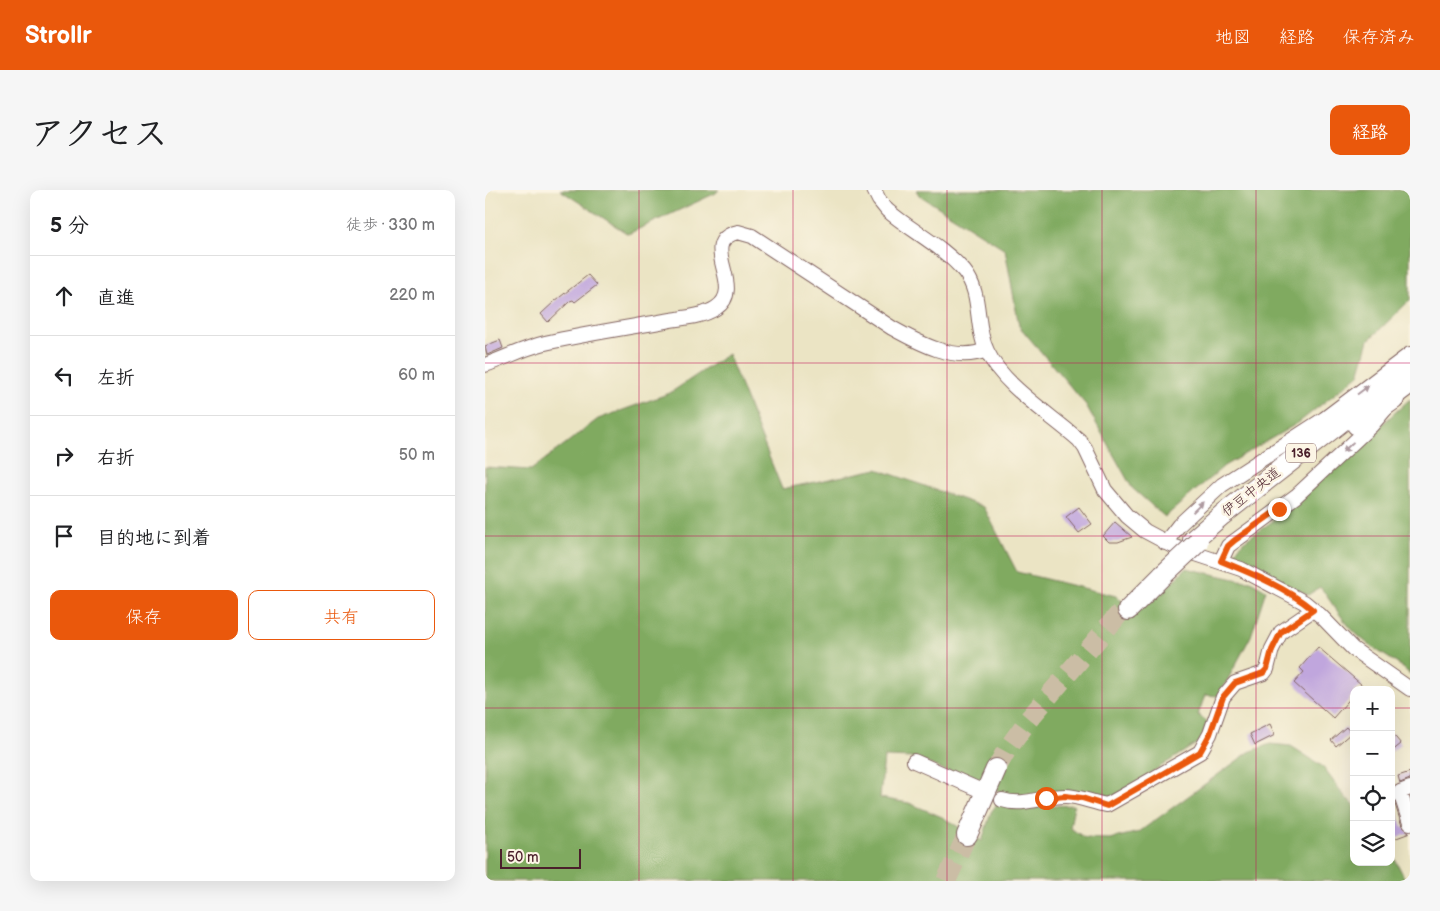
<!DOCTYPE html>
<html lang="ja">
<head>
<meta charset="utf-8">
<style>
	:root { --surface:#fff; --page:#f6f6f6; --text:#202124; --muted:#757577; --line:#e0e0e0; --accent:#ea580c }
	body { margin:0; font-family:"Balsamiq Sans","Klee One",sans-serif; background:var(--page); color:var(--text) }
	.controls { position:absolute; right:15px; bottom:15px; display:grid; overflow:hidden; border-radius:10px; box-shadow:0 5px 20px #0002 }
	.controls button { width:45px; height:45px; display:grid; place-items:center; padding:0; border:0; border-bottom:1px solid var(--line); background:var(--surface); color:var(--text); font:25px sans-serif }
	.scale { position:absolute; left:15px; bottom:12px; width:81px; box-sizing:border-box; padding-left:5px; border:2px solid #4a1f2b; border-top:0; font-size:14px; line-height:18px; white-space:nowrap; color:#4a1f2b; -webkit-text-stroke:4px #fcf5e5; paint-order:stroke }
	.stop { position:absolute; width:15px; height:15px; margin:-11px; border:4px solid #ea580c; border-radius:50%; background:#fff }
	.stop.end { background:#ea580c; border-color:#fff; box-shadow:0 1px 5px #0008 }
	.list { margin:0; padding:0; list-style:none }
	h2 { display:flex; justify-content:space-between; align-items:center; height:65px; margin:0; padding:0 20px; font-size:21px }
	h2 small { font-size:16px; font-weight:400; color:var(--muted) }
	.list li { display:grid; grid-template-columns:32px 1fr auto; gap:15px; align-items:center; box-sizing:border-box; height:80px; padding:0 20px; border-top:1px solid var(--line) }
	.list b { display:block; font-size:19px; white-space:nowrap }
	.list em { font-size:16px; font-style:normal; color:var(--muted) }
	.actions { display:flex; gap:10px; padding:15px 20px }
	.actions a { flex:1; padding:11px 0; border:1px solid var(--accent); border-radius:10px; text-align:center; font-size:18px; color:var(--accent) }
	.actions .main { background:var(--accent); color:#fff }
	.icon { flex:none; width:28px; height:28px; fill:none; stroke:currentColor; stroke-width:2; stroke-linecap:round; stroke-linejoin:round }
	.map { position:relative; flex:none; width:925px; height:691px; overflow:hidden; border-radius:10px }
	header { display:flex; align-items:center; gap:30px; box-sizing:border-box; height:70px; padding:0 25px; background:var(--accent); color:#fff }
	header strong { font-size:24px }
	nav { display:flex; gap:28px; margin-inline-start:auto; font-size:18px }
	.intro { display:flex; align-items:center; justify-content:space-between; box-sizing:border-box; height:120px; padding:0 30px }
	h1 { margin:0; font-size:35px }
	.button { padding:12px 22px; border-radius:10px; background:var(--accent); color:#fff; font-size:18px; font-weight:700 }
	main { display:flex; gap:30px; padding:0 30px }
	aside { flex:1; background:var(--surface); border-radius:10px; box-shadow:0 5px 20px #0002 }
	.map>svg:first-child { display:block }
	.forest { fill:#80aa60; stroke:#656446 }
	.building { fill:#c0a6dd }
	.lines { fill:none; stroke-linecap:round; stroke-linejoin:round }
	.highway-tunnel { stroke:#cbbda5; stroke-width:20; stroke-dasharray:20 10; stroke-linecap:butt }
	.minor-casing { stroke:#826461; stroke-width:16 }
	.highway-casing { stroke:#826461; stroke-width:22 }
	.minor { stroke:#fff; stroke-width:14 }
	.highway { stroke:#fff; stroke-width:20 }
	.highway-bridge-casing { stroke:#826461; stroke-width:22; stroke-linecap:butt }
	.highway-bridge { stroke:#fff; stroke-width:20 }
	.oneway { fill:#ae9aa0 }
	.route { stroke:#ea580c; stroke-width:6 }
	.grid { fill:none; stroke:#c2185b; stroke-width:1; stroke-opacity:0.55 }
	.labels { text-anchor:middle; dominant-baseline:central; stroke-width:5; stroke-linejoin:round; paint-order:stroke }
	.shield { fill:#fcf5e5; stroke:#7f5f63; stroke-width:1 }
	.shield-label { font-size:12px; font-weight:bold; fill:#4a1f2b }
	.street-label { font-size:14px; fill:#4a1f2b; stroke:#fcf5e5 }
</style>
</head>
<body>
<header>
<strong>Strollr</strong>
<nav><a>地図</a><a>経路</a><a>保存済み</a></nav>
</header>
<div class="intro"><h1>アクセス</h1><a class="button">経路</a></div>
<main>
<aside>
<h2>5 分<small>徒歩 · 330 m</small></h2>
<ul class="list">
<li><svg class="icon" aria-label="ahead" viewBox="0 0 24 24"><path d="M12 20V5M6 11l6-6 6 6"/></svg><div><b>直進</b></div><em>220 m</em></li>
<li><svg class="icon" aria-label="left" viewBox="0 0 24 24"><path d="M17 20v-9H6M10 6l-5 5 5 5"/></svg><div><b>左折</b></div><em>60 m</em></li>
<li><svg class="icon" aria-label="right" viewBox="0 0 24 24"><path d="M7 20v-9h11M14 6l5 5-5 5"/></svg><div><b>右折</b></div><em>50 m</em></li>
<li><svg class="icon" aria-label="arrive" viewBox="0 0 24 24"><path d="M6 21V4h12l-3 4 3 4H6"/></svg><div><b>目的地に到着</b></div></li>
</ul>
<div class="actions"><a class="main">保存</a><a>共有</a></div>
</aside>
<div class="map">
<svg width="925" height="691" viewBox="0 0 925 691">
	<rect width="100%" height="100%" fill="#fcf5e5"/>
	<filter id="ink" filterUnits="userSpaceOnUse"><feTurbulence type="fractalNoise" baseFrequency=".02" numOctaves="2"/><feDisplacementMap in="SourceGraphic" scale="10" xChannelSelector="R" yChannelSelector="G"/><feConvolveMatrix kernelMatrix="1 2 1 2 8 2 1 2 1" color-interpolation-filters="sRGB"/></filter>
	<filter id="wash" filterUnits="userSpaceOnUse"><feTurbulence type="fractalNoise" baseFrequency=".0096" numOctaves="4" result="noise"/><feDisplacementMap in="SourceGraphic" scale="20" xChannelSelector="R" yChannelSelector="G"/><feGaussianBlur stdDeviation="1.12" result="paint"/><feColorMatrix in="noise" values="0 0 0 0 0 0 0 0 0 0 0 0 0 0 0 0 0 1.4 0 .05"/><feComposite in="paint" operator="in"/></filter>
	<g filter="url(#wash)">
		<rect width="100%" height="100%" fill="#ebe4c4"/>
		<!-- forest -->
		<path class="forest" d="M 75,0 L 234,0 L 231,3 L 143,44 Z
			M 431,0 L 925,0 L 925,110 L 884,150 L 874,185 L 813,233 L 739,276 L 680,327 L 647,298 L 601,215 L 534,136 L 520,59 L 434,5 Z
			M 243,164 L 297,299 L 392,279 L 499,317 L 532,382 L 631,406 L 651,422 L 671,408 L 701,378 L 754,390 L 766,391 L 781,400 L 766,446 L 734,506 L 720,505 L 713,525 L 722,531 L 717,550 L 619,613 L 579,603 L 527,606 L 428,568 L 399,567 L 395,608 L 424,613 L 457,627 L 497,651 L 506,622 L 512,614 L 533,617 L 589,615 L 585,638 L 600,648 L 625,649 L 654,642 L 764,562 L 785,554 L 806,556 L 837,576 L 861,608 L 869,614 L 869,672 L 906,672 L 906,661 L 921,691 L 0,691 L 0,277 L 46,280 L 113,229 L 185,203 Z
			M 925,209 L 925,484 C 910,470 892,462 877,449 C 860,435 848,414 835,397 L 823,405 L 752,369 L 750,362 L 758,352 L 799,323 Z"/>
		<g id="blocks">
			<!-- building -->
			<path class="building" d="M 103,85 L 112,95 L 90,112 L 88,110 L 85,111 L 63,132 L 56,124 L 70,111 Z
				M 15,150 L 18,158 L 2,165 L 0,156 Z
				M 594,317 L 607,334 L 594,343 L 581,327 Z
				M 630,332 L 647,347 L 633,352 L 624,352 L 618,346 Z
				M 833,457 L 877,495 L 872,500 L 869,500 L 869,504 L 848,528 L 809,493 L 819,482 L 815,478 Z
				M 785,534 L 790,545 L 770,555 L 765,544 Z
				M 861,537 L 866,543 L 851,556 L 846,550 Z
				M 906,542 L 916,554 L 906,562 Z
				M 925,582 L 925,589 L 915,593 L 913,586 Z
				M 907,605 L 917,636 L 925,643 L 906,650 Z"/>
		</g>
	</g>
	<g filter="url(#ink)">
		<use href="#blocks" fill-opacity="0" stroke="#826461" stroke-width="1"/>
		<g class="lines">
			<!-- highway-tunnel -->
			<path class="highway-tunnel" d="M 511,579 L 521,561 L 544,529 L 640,417
				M 461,691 L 482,645"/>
			<!-- minor casing -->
			<g class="minor-casing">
				<path id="minor" d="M 389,0 L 394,10 L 402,20 C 426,41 458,56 479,81 C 498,104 489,135 502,161 C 518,196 565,224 594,250 L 600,258 L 620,300 L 642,326 L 660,341 L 690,357 L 756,379 L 819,412 L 836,426 L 868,459 L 925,499
					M 0,175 C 20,168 39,158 60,153 C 100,144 140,138 180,131 C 196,128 217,127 231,118 C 263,97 210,52 253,42 L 267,46 L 407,138 C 434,153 470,173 501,160
					M 680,353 L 694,335 L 737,295 L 839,229 L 925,164
					M 736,371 L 743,356 L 811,306 L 886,236 L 909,209 L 925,197
					M 429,571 L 497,601
					M 925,598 L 915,602 L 925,633
					M 517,610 C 539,617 558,606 580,606 C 594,606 608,613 622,615 L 715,562 L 725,544 L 738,507 L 750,493 L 779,483 L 782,479 L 787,459 L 796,442 L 828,420"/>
			</g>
			<!-- highway casing -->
			<g class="highway-casing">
				<path id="highway" d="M 872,235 L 909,209
					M 708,350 L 737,325 L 925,178
					M 643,420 L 678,385
					M 482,645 L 511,579"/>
			</g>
			<!-- minor -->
			<use href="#minor" class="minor"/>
			<!-- highway -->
			<use href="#highway" class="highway"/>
			<!-- highway-bridge casing -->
			<g class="highway-bridge-casing">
				<path id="highway-bridge" d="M 678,385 L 713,352"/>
			</g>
			<!-- highway-bridge -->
			<use href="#highway-bridge" class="highway-bridge"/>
		</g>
		<!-- one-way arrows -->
		<defs><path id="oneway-solid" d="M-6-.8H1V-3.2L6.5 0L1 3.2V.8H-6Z" transform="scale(1.25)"/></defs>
		<g class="oneway">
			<use href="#oneway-solid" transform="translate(878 200) rotate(-37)"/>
			<use href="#oneway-solid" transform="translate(863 257) rotate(137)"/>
			<use href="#oneway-solid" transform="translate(713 317) rotate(-44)"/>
		</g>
	</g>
	<g class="lines" filter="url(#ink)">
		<!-- route -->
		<path class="route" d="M 561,608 L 580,606 L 597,608 L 622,616 L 715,562 L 725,544 L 738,507 L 750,493 L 778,483 L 782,479 L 787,460 L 796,442 L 828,420 C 802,398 768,384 736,371 L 743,356 L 750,350 L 794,319"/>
	</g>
	<!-- grid -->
	<path class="grid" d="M 154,0 L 154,691M 308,0 L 308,691M 462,0 L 462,691M 617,0 L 617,691M 771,0 L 771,691M 0,173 L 925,173M 0,346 L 925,346M 0,518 L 869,518M 906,518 L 925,518"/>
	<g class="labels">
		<!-- shield labels -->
		<rect class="shield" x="801" y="253.5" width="30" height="19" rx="4"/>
		<g class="shield-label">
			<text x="816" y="263">136</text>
		</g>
		<!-- street labels -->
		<g class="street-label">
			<text transform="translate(766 302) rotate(-38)">伊豆中央道</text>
		</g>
	</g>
</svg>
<div class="controls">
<button>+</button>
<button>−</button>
<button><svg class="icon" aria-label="locate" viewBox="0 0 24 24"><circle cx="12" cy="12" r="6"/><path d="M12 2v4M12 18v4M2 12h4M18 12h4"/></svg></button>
<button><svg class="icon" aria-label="layers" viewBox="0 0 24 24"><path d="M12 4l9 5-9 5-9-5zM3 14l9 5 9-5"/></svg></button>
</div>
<div class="scale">50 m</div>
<div class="stop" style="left:561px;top:608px"></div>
<div class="stop end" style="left:794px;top:319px"></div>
</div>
</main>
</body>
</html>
